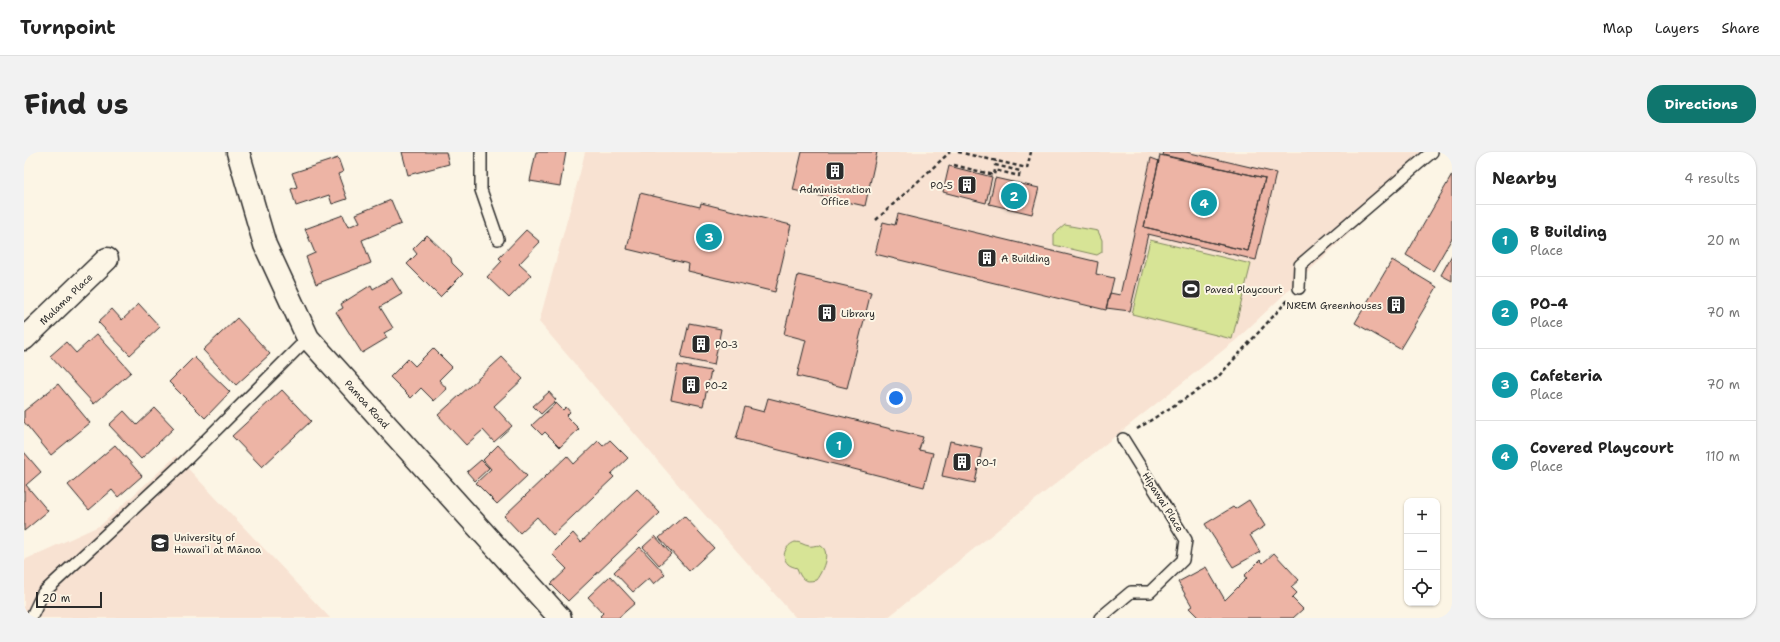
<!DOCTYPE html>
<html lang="en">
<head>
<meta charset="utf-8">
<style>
	:root { --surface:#fff; --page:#f2f2f2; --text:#222; --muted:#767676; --line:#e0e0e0; --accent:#0f766e }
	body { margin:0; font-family:"Shantell Sans",sans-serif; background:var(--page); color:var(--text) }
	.controls { position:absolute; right:12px; bottom:12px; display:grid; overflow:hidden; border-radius:8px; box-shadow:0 1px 3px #0004 }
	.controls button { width:36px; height:36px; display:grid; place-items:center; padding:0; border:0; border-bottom:1px solid var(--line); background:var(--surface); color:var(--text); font:20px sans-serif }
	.scale { position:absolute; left:12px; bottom:10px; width:66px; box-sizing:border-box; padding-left:4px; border:2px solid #2b2b2b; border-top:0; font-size:11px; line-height:14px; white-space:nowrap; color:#2b2b2b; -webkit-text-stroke:3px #fcf5e5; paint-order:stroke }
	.you { position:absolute; left:872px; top:246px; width:14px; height:14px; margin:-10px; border:3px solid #fff; border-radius:50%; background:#1a73e8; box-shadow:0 0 0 6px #1a73e833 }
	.badge { display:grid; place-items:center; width:26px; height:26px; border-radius:50%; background:var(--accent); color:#fff; font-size:13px; font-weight:700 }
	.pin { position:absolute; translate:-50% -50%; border:2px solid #fff; box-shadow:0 1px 4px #0006 }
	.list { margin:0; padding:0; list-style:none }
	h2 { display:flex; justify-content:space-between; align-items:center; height:52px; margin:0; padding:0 16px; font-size:17px }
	h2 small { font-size:13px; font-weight:400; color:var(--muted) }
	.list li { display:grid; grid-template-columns:26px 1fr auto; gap:12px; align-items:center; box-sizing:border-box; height:72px; padding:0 16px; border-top:1px solid var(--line) }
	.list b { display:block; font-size:15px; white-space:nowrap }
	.list p { margin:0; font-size:13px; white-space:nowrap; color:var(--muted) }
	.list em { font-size:13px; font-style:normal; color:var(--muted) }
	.icon { flex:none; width:22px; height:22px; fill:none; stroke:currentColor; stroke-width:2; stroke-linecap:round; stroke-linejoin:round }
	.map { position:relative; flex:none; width:1428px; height:466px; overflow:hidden; border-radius:16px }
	header { display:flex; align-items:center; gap:24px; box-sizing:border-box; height:56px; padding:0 20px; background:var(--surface); border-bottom:1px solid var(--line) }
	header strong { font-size:19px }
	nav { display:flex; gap:22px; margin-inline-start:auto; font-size:14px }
	.intro { display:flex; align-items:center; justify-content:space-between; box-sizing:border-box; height:96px; padding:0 24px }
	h1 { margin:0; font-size:28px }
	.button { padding:10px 18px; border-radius:16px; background:var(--accent); color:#fff; font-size:14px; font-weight:700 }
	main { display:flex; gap:24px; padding:0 24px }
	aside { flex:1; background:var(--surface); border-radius:16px; box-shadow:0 1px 3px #0004 }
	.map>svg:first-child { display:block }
	.built { fill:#f8e2d2 }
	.green { fill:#d7e496; stroke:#818860 }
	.building { fill:#edb4a5; stroke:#2b2b2b }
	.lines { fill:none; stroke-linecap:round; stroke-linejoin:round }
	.service-casing { stroke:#2b2b2b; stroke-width:14 }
	.minor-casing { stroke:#2b2b2b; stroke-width:25 }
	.path { stroke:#2b2b2b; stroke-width:2.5; stroke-dasharray:4 3; stroke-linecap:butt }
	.service { stroke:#fcf5e5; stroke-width:11 }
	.minor { stroke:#fcf5e5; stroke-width:22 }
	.labels { text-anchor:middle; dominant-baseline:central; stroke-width:4; stroke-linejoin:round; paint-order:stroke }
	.poi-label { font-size:10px; fill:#2b2b2b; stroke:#fcf5e5; text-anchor:start }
	.street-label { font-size:10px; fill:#2b2b2b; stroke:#fcf5e5 }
</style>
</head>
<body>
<header>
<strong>Turnpoint</strong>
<nav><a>Map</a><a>Layers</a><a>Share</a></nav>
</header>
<div class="intro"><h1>Find us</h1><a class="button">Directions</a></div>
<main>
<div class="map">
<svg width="1428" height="466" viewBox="0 0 1428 466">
	<rect width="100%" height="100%" fill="#fcf5e5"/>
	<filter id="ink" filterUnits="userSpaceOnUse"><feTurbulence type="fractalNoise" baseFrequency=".025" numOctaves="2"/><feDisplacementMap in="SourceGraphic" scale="8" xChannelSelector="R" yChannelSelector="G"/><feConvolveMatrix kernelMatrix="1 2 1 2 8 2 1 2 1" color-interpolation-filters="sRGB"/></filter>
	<g filter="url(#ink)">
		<!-- built -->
		<path class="built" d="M 561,0 L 1411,0 L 1212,188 L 863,466 L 772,466 L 650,328 L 515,170 L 556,21 Z
			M 152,304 L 306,466 L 0,466 L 0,408 L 77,373 Z"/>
		<!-- green -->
		<path class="green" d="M 1041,73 L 1074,79 L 1078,88 L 1078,100 L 1073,103 L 1030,93 L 1030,82 Z
			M 1126,88 L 1227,112 L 1208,187 L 1108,162 Z
			M 771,390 C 777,390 779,393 785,394 C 789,395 793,392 797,394 C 808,400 797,422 792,428 C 780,431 777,427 773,416 C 770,415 766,414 764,412 C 756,404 762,393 771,390 Z"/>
		<!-- building -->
		<path class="building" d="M 378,0 L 422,0 L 425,12 L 384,23 Z
			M 512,0 L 542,0 L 536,34 L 506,29 Z
			M 778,0 L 853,0 L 841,54 L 769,38 Z
			M 1140,0 L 1162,0 L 1252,21 L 1232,108 L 1124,82 L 1106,159 L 1082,156 L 1086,141 L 1096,143 L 1127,6 L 1135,9 L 1120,75 L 1224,99 L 1241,26 L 1139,3 Z
			M 1136,3 L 1241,26 L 1224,99 L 1120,75 Z
			M 314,6 L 319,20 L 314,22 L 323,47 L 308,52 L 305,43 L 272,54 L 267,37 L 273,35 L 268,21 Z
			M 925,14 L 968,25 L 962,51 L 919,40 Z
			M 1428,23 L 1428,86 L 1409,119 L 1382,103 Z
			M 971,26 L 1015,36 L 1008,62 L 965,52 Z
			M 616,41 L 676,55 L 677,51 L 767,73 L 751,140 L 664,119 L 665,112 L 603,97 Z
			M 367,48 L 377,72 L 338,88 L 347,111 L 292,132 L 282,105 L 291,101 L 281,77 L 319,63 L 324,75 L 336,70 L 332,62 Z
			M 874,62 L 1074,110 L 1072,122 L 1090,126 L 1082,158 L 851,102 L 859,70 L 871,73 Z
			M 502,78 L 516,90 L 495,112 L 507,123 L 485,146 L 463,125 L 478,109 L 475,106 Z
			M 403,83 L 427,106 L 428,111 L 439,122 L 416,145 L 383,112 L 393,102 L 389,97 Z
			M 1428,103 L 1428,129 L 1417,123 Z
			M 1368,108 L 1413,135 L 1376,197 L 1331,171 Z
			M 774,123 L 847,140 L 823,236 L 773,224 L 782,188 L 760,182 Z
			M 368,126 L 378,142 L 356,155 L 369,176 L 360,181 L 363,186 L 338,201 L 312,160 L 319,156 L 317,152 L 347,133 L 349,137 Z
			M 115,152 L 136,175 L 106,203 L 74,170 L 88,157 L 98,168 Z
			M 213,166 L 246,202 L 212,233 L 179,198 Z
			M 665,171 L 697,177 L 690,213 L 657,206 Z
			M 73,182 L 107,220 L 70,252 L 26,204 L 42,190 L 52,201 Z
			M 409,196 L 428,215 L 415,228 L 423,237 L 410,249 L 397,236 L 387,246 L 366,225 L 384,207 L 391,214 Z
			M 170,205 L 206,240 L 181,266 L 145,230 Z
			M 478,205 L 499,227 L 470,254 L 488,274 L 470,290 L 459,278 L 442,293 L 414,263 Z
			M 654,213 L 687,219 L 679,254 L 647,247 Z
			M 34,232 L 66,271 L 27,303 L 0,270 L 0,259 Z
			M 258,238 L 287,269 L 238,315 L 208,284 Z
			M 525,240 L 532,248 L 517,262 L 509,254 Z
			M 744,246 L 899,285 L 895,298 L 909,301 L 900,335 L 712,287 L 721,255 L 740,260 Z
			M 532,251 L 539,258 L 542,255 L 546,260 L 542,264 L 555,277 L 536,295 L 521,280 L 518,283 L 508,273 Z
			M 131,256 L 150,276 L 117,307 L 85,273 L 100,259 L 113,273 Z
			M 586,288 L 604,306 L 587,322 L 590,325 L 529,383 L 513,365 L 496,381 L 480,364 L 543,304 L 550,312 L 574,289 L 579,294 Z
			M 926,289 L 958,296 L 951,331 L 918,324 Z
			M 91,293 L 118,324 L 94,345 L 88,338 L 65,358 L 44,333 Z
			M 474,293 L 503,324 L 473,352 L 452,331 L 467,317 L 459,308 Z
			M 0,300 L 17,320 L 2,333 L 24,359 L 0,379 Z
			M 457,308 L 465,316 L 451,329 L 443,320 Z
			M 613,337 L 636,361 L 544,449 L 527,432 L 543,417 L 528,402 L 549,381 L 557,390 Z
			M 1225,348 L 1241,374 L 1226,383 L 1236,400 L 1209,415 L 1181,372 L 1209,355 L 1211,357 Z
			M 660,364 L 690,396 L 665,419 L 635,386 Z
			M 631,384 L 647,402 L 635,413 L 619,395 Z
			M 616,395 L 641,422 L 630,432 L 625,426 L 609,440 L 590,420 Z
			M 1250,401 L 1275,428 L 1267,435 L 1273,441 L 1268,446 L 1279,457 L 1269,466 L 1175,466 L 1165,456 L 1168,454 L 1154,430 L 1182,415 L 1201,448 L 1223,426 L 1220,424 L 1236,408 L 1239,411 Z
			M 586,424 L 611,451 L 594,466 L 578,466 L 576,464 L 579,461 L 564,445 Z"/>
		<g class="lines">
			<!-- service casing -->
			<g class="service-casing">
				<path id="service" d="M 457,0 L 457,38 L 474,87
					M 1275,136 L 1276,113 L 1408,0
					M 7,466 L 19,441 L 159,311 L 284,186
					M 1076,466 L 1107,440 L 1126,440 L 1159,408 L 1162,388 L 1099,287"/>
			</g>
			<!-- minor casing -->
			<g class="minor-casing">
				<g id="minor">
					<path id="s1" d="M 214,0 L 241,93 L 284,186 L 536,466"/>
					<path id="s2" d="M 0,187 L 83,107"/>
				</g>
			</g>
			<!-- path -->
			<path class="path" d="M 934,0 L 1003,16 L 1007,0
				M 930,13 L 970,23 L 971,18 L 995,24 L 996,19 L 971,13 L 972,9
				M 852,68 L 926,0
				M 1113,277 L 1193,226 L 1264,148"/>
			<!-- service -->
			<use href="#service" class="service"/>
			<!-- minor -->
			<use href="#minor" class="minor"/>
		</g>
	</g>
	<!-- icons -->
	<defs>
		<g id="building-square" transform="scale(1)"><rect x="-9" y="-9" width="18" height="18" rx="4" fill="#2b2b2b" stroke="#fcf5e5"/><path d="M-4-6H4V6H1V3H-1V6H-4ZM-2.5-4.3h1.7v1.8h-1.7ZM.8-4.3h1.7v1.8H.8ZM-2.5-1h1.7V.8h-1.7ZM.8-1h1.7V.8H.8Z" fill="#fff"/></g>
		<g id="stadium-square" transform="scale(1)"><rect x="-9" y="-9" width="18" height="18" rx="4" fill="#2b2b2b" stroke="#fcf5e5"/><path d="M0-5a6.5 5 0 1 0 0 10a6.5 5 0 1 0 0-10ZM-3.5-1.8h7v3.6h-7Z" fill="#fff"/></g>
		<g id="university-square" transform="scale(1)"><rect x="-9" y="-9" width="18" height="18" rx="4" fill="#2b2b2b" stroke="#fcf5e5"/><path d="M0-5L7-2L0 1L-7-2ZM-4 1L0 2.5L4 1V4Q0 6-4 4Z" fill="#fff"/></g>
	</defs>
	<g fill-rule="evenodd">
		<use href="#building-square" x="811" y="19"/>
		<use href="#building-square" x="943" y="33"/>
		<use href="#building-square" x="963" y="106"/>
		<use href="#stadium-square" x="1167" y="137"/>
		<use href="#building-square" x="1372" y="153"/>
		<use href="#building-square" x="803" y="161"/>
		<use href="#building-square" x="677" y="192"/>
		<use href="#building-square" x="667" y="233"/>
		<use href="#building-square" x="938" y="310"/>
		<use href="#university-square" x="136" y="391"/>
	</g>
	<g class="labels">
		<!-- poi labels -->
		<g class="poi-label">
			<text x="929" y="33" text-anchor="end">PO-5</text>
			<text x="811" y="37" text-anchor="middle">Administration<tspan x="811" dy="12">Office</tspan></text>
			<text x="977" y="106">A Building</text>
			<text x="1181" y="137">Paved Playcourt</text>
			<text x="1358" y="153" text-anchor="end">NREM Greenhouses</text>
			<text x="817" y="161">Library</text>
			<text x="691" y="192">PO-3</text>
			<text x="681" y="233">PO-2</text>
			<text x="952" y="310">PO-1</text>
			<text x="150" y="385">University of<tspan x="150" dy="12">Hawaiʻi at Mānoa</tspan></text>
		</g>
		<!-- street labels -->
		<g class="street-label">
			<text stroke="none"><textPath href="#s2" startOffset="58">Malama Place</textPath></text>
			<text stroke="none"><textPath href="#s1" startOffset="288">Pamoa Road</textPath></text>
			<text transform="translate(1139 350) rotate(58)">Hipawai Place</text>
		</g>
	</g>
</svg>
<div class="controls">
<button>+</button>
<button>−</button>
<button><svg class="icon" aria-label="locate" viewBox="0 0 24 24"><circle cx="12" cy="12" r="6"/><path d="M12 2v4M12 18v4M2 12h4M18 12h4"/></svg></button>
</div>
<div class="scale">20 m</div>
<div class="you"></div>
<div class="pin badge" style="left:815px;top:293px;background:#0f9aa8">1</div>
<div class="pin badge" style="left:990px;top:44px;background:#0f9aa8">2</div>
<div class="pin badge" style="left:685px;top:85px;background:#0f9aa8">3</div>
<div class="pin badge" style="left:1180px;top:51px;background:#0f9aa8">4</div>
</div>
<aside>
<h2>Nearby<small>4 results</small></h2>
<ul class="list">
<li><span class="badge" style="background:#0f9aa8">1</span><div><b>B Building</b><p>Place</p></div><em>20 m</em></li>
<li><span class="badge" style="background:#0f9aa8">2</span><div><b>PO-4</b><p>Place</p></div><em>70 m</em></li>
<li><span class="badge" style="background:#0f9aa8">3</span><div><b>Cafeteria</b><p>Place</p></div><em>70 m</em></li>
<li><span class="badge" style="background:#0f9aa8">4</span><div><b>Covered Playcourt</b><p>Place</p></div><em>110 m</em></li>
</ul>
</aside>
</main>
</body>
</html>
